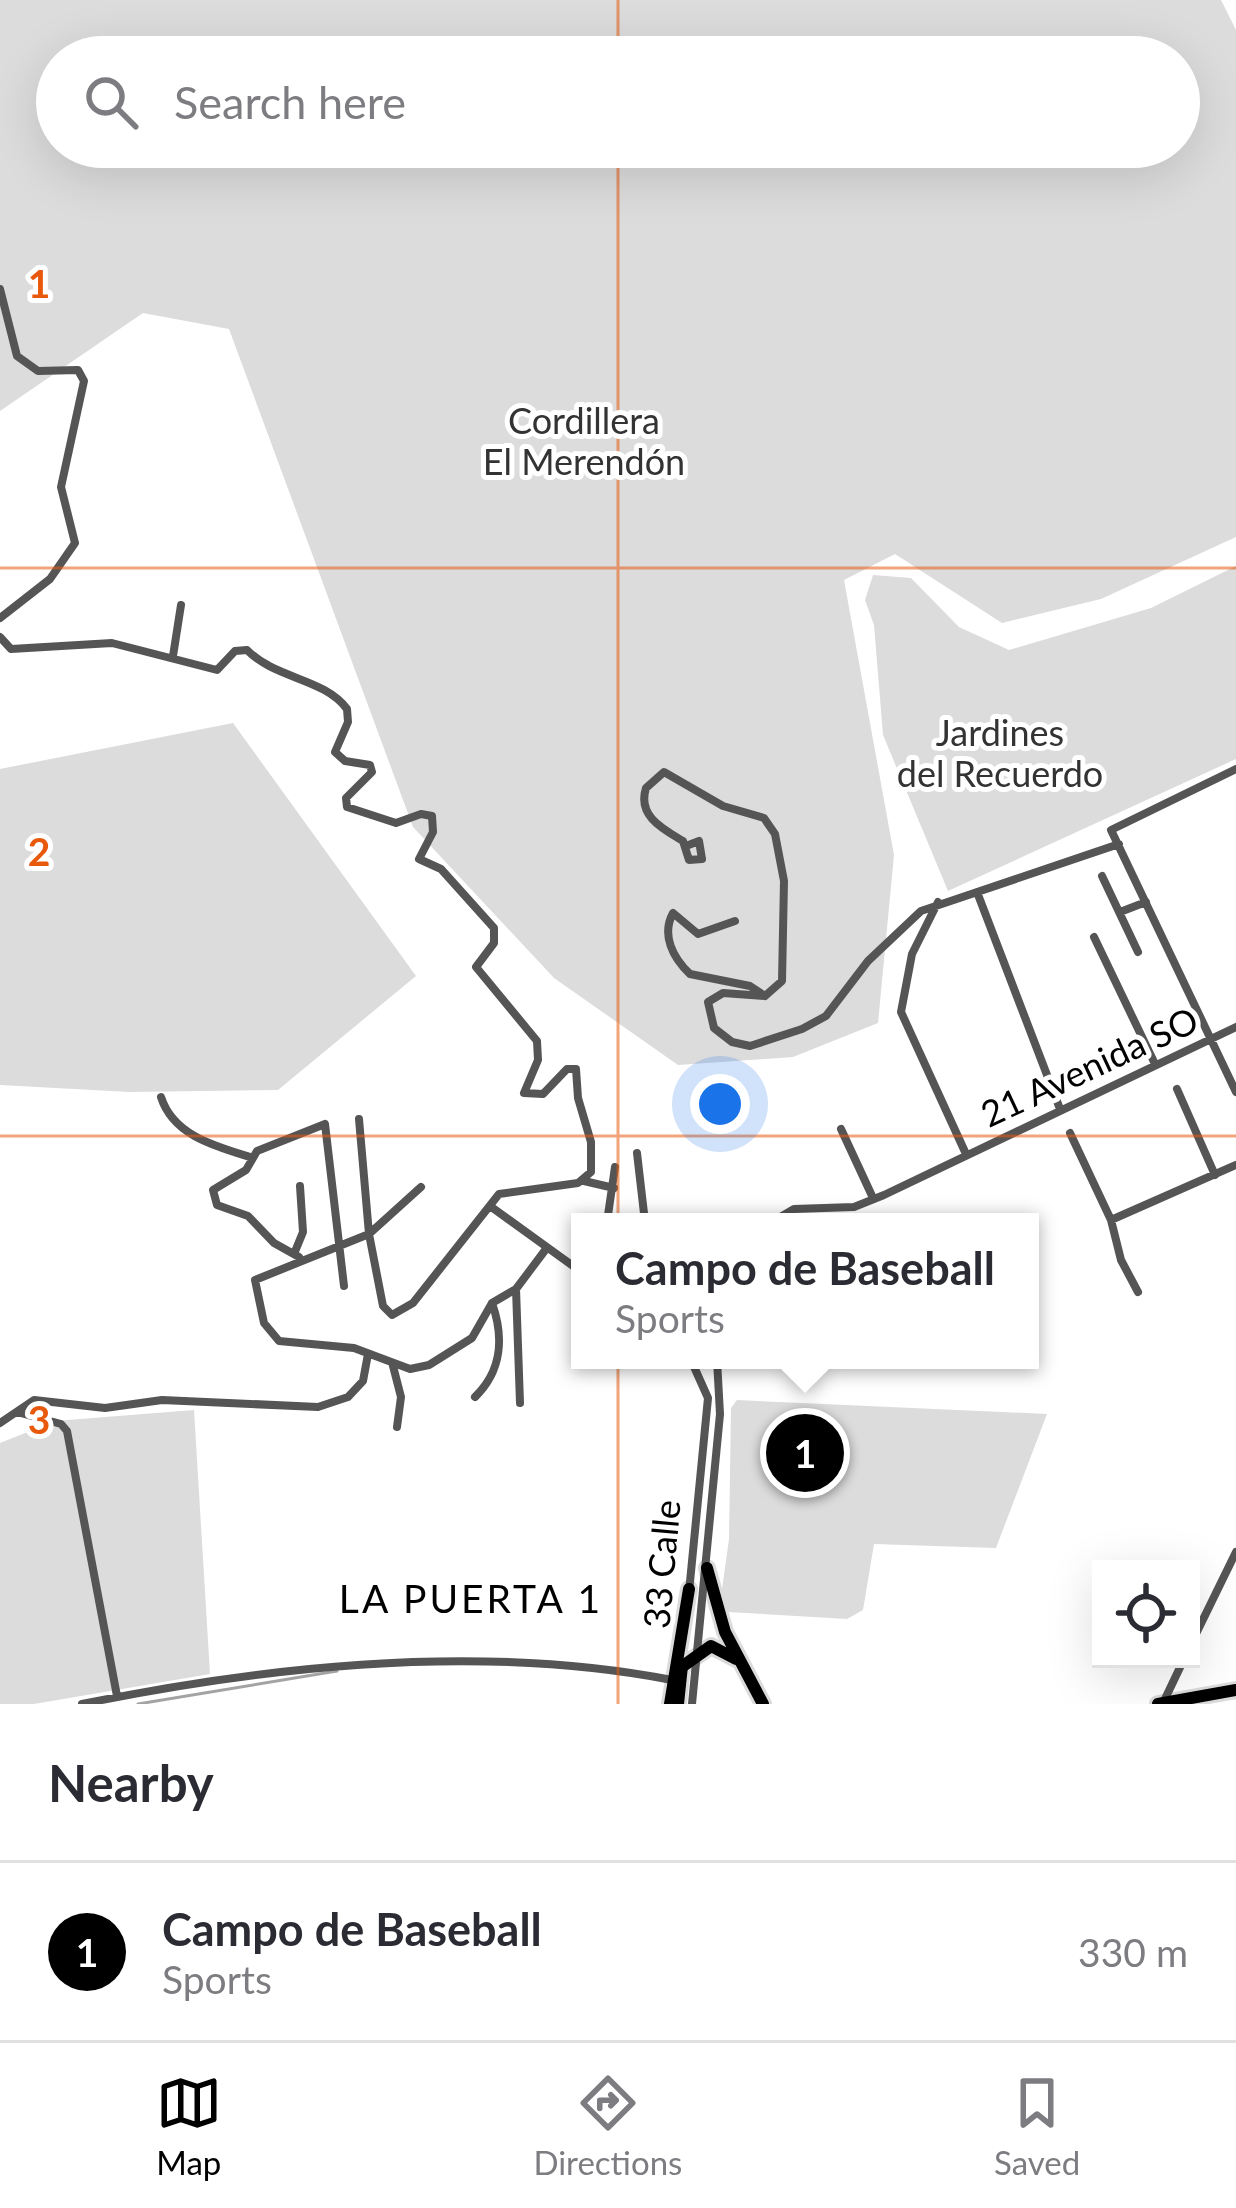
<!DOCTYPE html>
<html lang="en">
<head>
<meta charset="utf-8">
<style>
	:root { --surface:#fff; --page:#f7f7f7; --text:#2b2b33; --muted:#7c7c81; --line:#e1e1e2; --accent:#000 }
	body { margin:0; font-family:Lato,sans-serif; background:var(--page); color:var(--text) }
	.controls { position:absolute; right:36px; bottom:36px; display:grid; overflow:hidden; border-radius:0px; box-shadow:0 12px 48px #0002 }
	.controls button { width:108px; height:108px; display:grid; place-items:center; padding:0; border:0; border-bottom:3px solid var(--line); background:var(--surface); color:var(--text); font:60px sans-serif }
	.you { position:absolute; left:720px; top:1104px; width:42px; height:42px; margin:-30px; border:9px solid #fff; border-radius:50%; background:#1a73e8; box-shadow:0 0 0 18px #1a73e833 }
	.badge { display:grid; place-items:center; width:78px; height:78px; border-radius:50%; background:var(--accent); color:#fff; font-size:39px; font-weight:700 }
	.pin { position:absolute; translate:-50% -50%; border:6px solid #fff; box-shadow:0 3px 12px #0006 }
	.popup { position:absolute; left:571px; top:1213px; width:468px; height:156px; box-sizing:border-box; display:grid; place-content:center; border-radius:0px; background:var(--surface); filter:drop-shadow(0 3px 9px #0005); font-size:39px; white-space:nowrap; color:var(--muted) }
	.popup b { font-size:45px; color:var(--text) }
	.popup::after { content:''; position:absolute; left:50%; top:100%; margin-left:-24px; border:24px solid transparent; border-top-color:var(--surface) }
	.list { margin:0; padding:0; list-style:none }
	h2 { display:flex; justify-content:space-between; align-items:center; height:156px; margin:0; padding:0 48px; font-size:51px }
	h2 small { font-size:39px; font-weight:400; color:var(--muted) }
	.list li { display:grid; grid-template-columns:78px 1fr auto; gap:36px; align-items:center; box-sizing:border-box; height:180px; padding:0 48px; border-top:3px solid var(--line) }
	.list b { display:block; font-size:45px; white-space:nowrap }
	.list p { margin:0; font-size:39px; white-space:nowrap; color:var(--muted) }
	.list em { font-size:39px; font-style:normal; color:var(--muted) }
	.icon { flex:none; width:66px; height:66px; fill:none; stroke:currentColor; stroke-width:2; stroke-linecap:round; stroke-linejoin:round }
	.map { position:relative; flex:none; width:1236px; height:1704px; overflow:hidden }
	.search { position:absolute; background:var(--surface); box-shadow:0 12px 48px #0002; left:36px; right:36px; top:36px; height:132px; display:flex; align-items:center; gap:30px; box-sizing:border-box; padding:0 42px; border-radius:66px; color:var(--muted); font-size:45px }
	.sheet { height:336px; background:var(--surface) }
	nav { display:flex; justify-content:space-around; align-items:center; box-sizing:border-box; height:168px; border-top:3px solid var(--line); background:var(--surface); font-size:33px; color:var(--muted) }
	nav a { display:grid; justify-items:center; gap:6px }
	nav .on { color:var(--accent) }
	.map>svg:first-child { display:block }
	.green { fill:#dcdcdc; fill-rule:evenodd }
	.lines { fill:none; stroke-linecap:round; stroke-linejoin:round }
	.stream { stroke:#a3a3a3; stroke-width:3 }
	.major-casing { stroke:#dbdbdb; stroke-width:16 }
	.highway-casing { stroke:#dbdbdb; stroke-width:18 }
	.minor { stroke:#555; stroke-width:8 }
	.major { stroke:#000; stroke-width:10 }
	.highway { stroke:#000; stroke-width:12 }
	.grid { fill:none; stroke:#e8590c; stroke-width:3; stroke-opacity:0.55 }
	.labels { text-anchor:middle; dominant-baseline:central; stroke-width:10; stroke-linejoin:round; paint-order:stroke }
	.park-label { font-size:36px; fill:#333; stroke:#fff }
	.street-label { font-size:36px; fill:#000; stroke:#fff }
	.neighbourhood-label { font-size:39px; letter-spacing:3px; fill:#000; stroke:#fff }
	.grid-label { font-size:39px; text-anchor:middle; font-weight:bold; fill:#e8590c; stroke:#fff; stroke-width:10; stroke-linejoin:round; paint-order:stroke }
</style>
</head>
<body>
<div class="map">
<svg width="1236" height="1704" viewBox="0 0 1236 1704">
	<rect width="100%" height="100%" fill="#fff"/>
	<!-- green -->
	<path class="green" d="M 0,0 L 1221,0 L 1236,30 L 1236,537 L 1101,599 L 1002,623 L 895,554 L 844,580 L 894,855 L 878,1023 L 793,1057 L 678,1065 L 554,978 L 413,827 L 229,329 L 143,313 L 0,411 ZM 57,57 L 1179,57 L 1179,147 L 57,147 Z
		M 1236,566 L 1236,759 L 948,891 L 883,735 L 874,625 L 865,600 L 873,575 L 911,578 L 959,627 L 1009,650 L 1151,608 Z
		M 233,723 L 416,976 L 278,1090 L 130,1092 L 0,1085 L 0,769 Z
		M 737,1400 L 1047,1414 L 996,1548 L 874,1544 L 863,1610 L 847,1619 L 728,1612 L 721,1597 L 729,1539 L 731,1408 Z
		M 194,1410 L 210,1674 L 34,1704 L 0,1704 L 0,1443 L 55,1421 Z"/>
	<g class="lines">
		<!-- stream -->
		<path class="stream" d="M 138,1704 L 337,1671"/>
		<!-- major casing -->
		<g class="major-casing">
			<path id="major" d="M 679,1704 L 683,1666"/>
		</g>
		<!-- highway casing -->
		<g class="highway-casing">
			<path id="highway" d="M 707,1568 L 725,1632 L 763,1704
				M 683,1666 L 711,1646 L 736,1659
				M 670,1704 L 689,1589
				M 1158,1704 L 1236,1690"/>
		</g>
		<!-- minor -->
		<path class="minor" d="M 0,289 L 17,356 L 38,371 L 78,370 L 84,381 L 61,487 L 75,543 L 50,579 L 0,618
			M 0,637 L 11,649 L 112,643 L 217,670 L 235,651 L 247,650 C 275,679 324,678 347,709 L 348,722 L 335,752 L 345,761 L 370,765 L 372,772 L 346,798 L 347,807 L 396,823 L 421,814 L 432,816 L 433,832 L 419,859 L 441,869 L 494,928 L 494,943 L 476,967 L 537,1041 L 538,1060 L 524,1093 L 543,1094 L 567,1069 L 576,1069 L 578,1098 L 591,1142 L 591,1172 L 578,1183 L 499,1194 L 413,1303 L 392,1315 L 383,1306 L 369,1234 L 359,1119
			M 173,656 L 181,605
			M 1236,769 L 1111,830 L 1236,1092
			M 686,846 L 699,841 L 702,859 L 689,860 L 683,841 C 663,829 637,816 646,788 L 664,772 L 723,806 L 764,818 L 775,834 L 784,881 L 782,981 L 765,996 L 723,993 L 708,1002 L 714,1028 L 732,1042 L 750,1046 L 802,1029 L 826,1016 L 868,961 L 921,911 L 1119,844
			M 1102,876 L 1138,952
			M 977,892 L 1060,1109
			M 938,902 L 912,954 L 901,1012 L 966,1154
			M 1120,912 L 1146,902
			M 735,921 L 698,934 L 673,913 C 661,935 673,958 690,974 L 750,986 L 765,996
			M 1094,937 L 1155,1064
			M 1177,1089 L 1215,1175
			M 161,1097 C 173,1135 214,1146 250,1157
			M 841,1129 L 873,1198
			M 1070,1133 L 1111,1220 L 1236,1165
			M 637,1153 L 645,1222
			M 584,1181 L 614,1188
			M 421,1187 L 369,1234 L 255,1280 L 264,1323 L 279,1341 L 354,1348 L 410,1369 L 429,1365 L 472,1338 L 492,1303 L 516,1289 L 546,1249
			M 490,1206 L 580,1271
			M 1111,1220 L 1121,1260 L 1138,1292
			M 607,1222 L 615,1167
			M 772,1222 L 794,1209 L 854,1207 L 884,1195 L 1236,1027
			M 294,1254 L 303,1232 L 300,1186
			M 299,1257 L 274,1243 L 248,1216 L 217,1205 L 213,1190 L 246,1170 L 257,1151 L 325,1124 L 344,1286
			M 516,1289 L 520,1403
			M 393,1366 L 401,1397 L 397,1427
			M 475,1397 C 502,1371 504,1337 492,1303
			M 17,1412 L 61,1424 L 67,1431 L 117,1696
			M 0,1423 L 34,1400 L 105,1408 L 162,1400 L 318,1407 L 348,1397 L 363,1381 L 368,1354
			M 689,1592 L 708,1398 L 691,1360
			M 1191,1644 L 1236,1552
			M 1164,1701 L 1184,1659
			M 82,1704 C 272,1665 481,1643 672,1680
			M 692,1704 L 720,1414 L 717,1360"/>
		<!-- major -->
		<use href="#major" class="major"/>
		<!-- highway -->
		<use href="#highway" class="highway"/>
	</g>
	<!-- grid -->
	<path class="grid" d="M 618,0 L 618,57M 618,147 L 618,1704M 0,568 L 1236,568M 0,1136 L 1236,1136"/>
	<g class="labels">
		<!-- park labels -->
		<g class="park-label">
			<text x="584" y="420">Cordillera<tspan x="584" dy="41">El Merendón</tspan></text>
			<text x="1000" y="732">Jardines<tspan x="1000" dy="41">del Recuerdo</tspan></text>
		</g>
		<!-- street labels -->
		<g class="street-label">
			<text transform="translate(1089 1066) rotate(-25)">21 Avenida SO</text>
			<text transform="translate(661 1564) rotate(-85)">33 Calle</text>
		</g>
		<!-- neighbourhood labels -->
		<g class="neighbourhood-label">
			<text x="471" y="1598">LA PUERTA 1</text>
		</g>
	</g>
	<g class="grid-label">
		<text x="39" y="298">1</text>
		<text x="39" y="866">2</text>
		<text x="39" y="1434">3</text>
	</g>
</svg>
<div class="controls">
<button><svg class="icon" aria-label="locate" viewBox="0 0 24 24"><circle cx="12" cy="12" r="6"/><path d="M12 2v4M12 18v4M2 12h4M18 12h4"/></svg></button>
</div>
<div class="you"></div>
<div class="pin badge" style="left:805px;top:1453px">1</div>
<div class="popup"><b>Campo de Baseball</b>Sports</div>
<div class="search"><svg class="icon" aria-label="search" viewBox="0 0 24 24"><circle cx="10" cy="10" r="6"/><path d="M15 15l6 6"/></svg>Search here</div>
</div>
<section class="sheet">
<h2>Nearby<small></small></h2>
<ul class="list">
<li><span class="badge">1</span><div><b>Campo de Baseball</b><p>Sports</p></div><em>330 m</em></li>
</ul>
</section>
<nav>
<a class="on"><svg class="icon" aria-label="map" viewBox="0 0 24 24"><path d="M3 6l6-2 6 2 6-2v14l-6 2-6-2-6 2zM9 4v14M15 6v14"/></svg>Map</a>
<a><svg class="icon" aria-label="directions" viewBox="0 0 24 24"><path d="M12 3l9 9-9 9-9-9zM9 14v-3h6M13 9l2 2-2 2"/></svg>Directions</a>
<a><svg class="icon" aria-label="saved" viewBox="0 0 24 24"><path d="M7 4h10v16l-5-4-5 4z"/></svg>Saved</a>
</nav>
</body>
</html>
